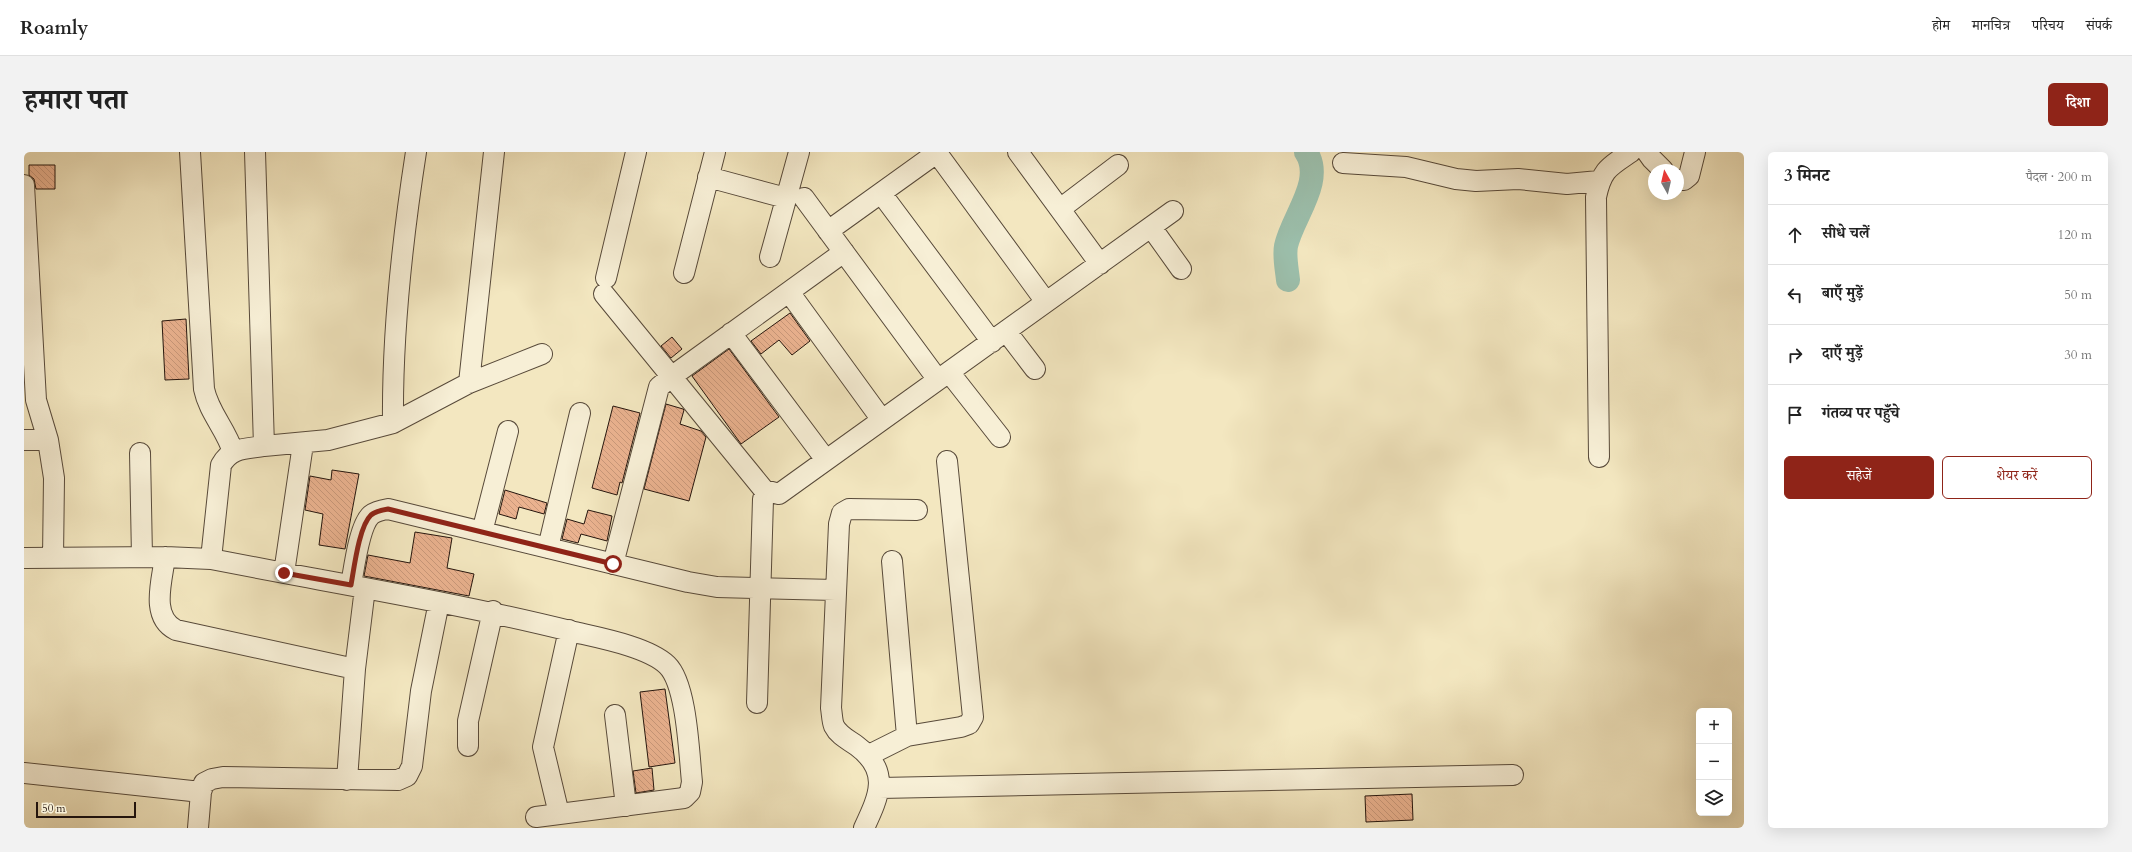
<!DOCTYPE html>
<html lang="hi">
<head>
<meta charset="utf-8">
<style>
	:root { --surface:#fff; --page:#f2f2f2; --text:#222; --muted:#767676; --line:#e0e0e0; --accent:#8f2418 }
	body { margin:0; font-family:Cardo,"Noto Serif Devanagari",serif; background:var(--page); color:var(--text) }
	.controls { position:absolute; right:12px; bottom:12px; display:grid; overflow:hidden; border-radius:6px; box-shadow:0 4px 16px #0002 }
	.controls button { width:36px; height:36px; display:grid; place-items:center; padding:0; border:0; border-bottom:1px solid var(--line); background:var(--surface); color:var(--text); font:20px sans-serif }
	.compass { position:absolute; left:1624px; top:12px; width:36px; height:36px; border-radius:50%; background:var(--surface); box-shadow:0 4px 16px #0002; rotate:352deg }
	.scale { position:absolute; left:12px; bottom:10px; width:100px; box-sizing:border-box; padding-left:4px; border:2px solid #25150d; border-top:0; font-size:11px; line-height:14px; white-space:nowrap; color:#25150d; -webkit-text-stroke:3px #f7efd6; paint-order:stroke }
	.stop { position:absolute; width:12px; height:12px; margin:-9px; border:3px solid #8f2418; border-radius:50%; background:#fff }
	.stop.end { background:#8f2418; border-color:#fff; box-shadow:0 1px 4px #0008 }
	.list { margin:0; padding:0; list-style:none }
	h2 { display:flex; justify-content:space-between; align-items:center; height:52px; margin:0; padding:0 16px; font-size:17px }
	h2 small { font-size:13px; font-weight:400; color:var(--muted) }
	.list li { display:grid; grid-template-columns:26px 1fr auto; gap:12px; align-items:center; box-sizing:border-box; height:60px; padding:0 16px; border-top:1px solid var(--line) }
	.list b { display:block; font-size:15px; white-space:nowrap }
	.list em { font-size:13px; font-style:normal; color:var(--muted) }
	.actions { display:flex; gap:8px; padding:12px 16px }
	.actions a { flex:1; padding:9px 0; border:1px solid var(--accent); border-radius:6px; text-align:center; font-size:14px; color:var(--accent) }
	.actions .main { background:var(--accent); color:#fff }
	.icon { flex:none; width:22px; height:22px; fill:none; stroke:currentColor; stroke-width:2; stroke-linecap:round; stroke-linejoin:round }
	.map { position:relative; flex:none; width:1720px; height:676px; overflow:hidden; border-radius:6px }
	header { display:flex; align-items:center; gap:24px; box-sizing:border-box; height:56px; padding:0 20px; background:var(--surface); border-bottom:1px solid var(--line) }
	header strong { font-size:19px }
	nav { display:flex; gap:22px; margin-inline-start:auto; font-size:14px }
	.intro { display:flex; align-items:center; justify-content:space-between; box-sizing:border-box; height:96px; padding:0 24px }
	h1 { margin:0; font-size:28px }
	.button { padding:10px 18px; border-radius:6px; background:var(--accent); color:#fff; font-size:14px; font-weight:700 }
	main { display:flex; gap:24px; padding:0 24px }
	aside { flex:1; background:var(--surface); border-radius:6px; box-shadow:0 4px 16px #0002 }
	.map>svg:first-child { display:block }
	.lines { fill:none; stroke-linecap:round; stroke-linejoin:round }
	.river { stroke:#9cc0ad; stroke-width:24 }
	.building { fill:url(#building-back-hatch); stroke:#25150d }
	.minor-casing { stroke:#584a3a; stroke-width:22 }
	.minor { stroke:#f7efd6; stroke-width:20 }
	.route { stroke:#8f2418; stroke-width:5 }
</style>
</head>
<body>
<header>
<strong>Roamly</strong>
<nav><a>होम</a><a>मानचित्र</a><a>परिचय</a><a>संपर्क</a></nav>
</header>
<div class="intro"><h1>हमारा पता</h1><a class="button">दिशा</a></div>
<main>
<div class="map">
<svg width="1720" height="676" viewBox="0 0 1720 676">
	<defs>
		<pattern id="building-back-hatch" width="6" height="6" patternUnits="userSpaceOnUse"><rect width="6" height="6" fill="#eab28f"/><path d="M-1 5l2 2M0 0l6 6M5-1l2 2" fill="none" stroke="#c9987a"/></pattern>
	</defs>
	<rect width="100%" height="100%" fill="#f3e7c0"/>
	<filter id="stains"><feTurbulence type="fractalNoise" baseFrequency=".005" numOctaves="4"/><feColorMatrix values="0 0 0 0 .2 0 0 0 0 .09 0 0 0 0 .02 0 0 0 .5 -.17"/></filter>
	<radialGradient id="worn" r=".72"><stop offset=".6" stop-color="#630" stop-opacity="0"/><stop offset="1" stop-color="#630" stop-opacity=".3"/></radialGradient>
	<g class="lines">
		<!-- river -->
		<path class="river" d="M 1264,128 C 1263,118 1260,104 1262,94 C 1268,65 1301,29 1282,0"/>
	</g>
	<!-- building -->
	<path class="building" d="M 5,13 L 31,13 L 31,37 L 12,37 L 10,27 L 5,23 Z
		M 766,161 L 786,189 L 768,203 L 755,188 L 737,202 L 727,189 Z
		M 162,167 L 165,227 L 141,228 L 138,169 Z
		M 648,185 L 658,197 L 647,206 L 637,194 Z
		M 705,197 L 755,265 L 717,292 L 668,224 Z
		M 642,252 L 659,257 L 660,258 L 656,272 L 677,279 L 682,285 L 665,349 L 620,337 Z
		M 589,254 L 616,261 L 598,331 L 596,330 L 593,343 L 568,336 Z
		M 308,318 L 335,322 L 321,397 L 295,393 L 299,362 L 281,358 L 286,324 L 307,328 Z
		M 481,338 L 523,351 L 520,362 L 495,355 L 492,367 L 475,362 Z
		M 564,358 L 588,364 L 583,389 L 557,382 L 554,391 L 538,387 L 543,367 L 560,372 Z
		M 391,380 L 428,386 L 423,416 L 450,422 L 445,444 L 340,424 L 344,403 L 386,411 Z
		M 641,537 L 651,611 L 625,615 L 616,540 Z
		M 628,616 L 630,638 L 612,641 L 609,619 Z
		M 1388,642 L 1389,668 L 1342,670 L 1341,644 Z"/>
	<g class="lines">
		<!-- minor casing -->
		<g class="minor-casing">
			<path id="minor" d="M 166,0 L 180,237 C 185,261 202,277 209,300
				M 231,0 L 240,294 L 304,288 L 369,271 L 445,231 L 518,202
				M 994,0 L 1076,112
				M 1623,0 L 1628,7 L 1639,18
				M 913,1 L 1022,150
				M 1319,11 L 1382,15 L 1432,27 L 1452,29 L 1494,27 L 1543,32 L 1575,29
				M 684,25 L 762,46
				M 1654,28 L 1660,28 L 1665,24 L 1671,0
				M 0,33 L 12,248 L 24,288 L 30,326 L 29,406
				M 857,41 L 968,190
				M 780,46 L 914,228
				M 1036,57 L 1094,13
				M 1127,75 L 1157,117
				M 804,79 L 914,0
				M 746,105 L 775,0
				M 660,121 L 691,0
				M 582,126 L 612,0
				M 765,140 L 858,268
				M 580,142 L 740,338 L 755,342 L 1149,59
				M 982,179 L 1011,217
				M 707,181 L 802,308
				M 925,220 L 976,285
				M 445,231 L 470,0
				M 369,271 C 368,180 378,90 392,0
				M 0,288 L 24,288
				M 116,301 L 118,405
				M 1575,305 L 1572,45 C 1578,17 1585,15 1607,0
				M 458,380 L 484,279
				M 524,396 L 556,261
				M 141,405 C 138,429 126,465 152,478 L 331,517
				M 0,406 L 141,405 L 187,407 L 260,421 L 279,292
				M 187,407 L 197,313 C 207,295 222,297 240,294
				M 868,409 L 883,584
				M 589,412 L 635,235 L 647,225 L 820,100
				M 260,421 C 357,439 454,456 550,480 C 576,486 624,495 643,513 C 663,532 665,602 668,630 L 666,640 L 660,646 L 512,665
				M 327,433 C 330,417 335,374 347,363 C 352,359 358,358 364,357 L 664,430 L 693,435 L 811,438
				M 733,551 L 739,347
				M 591,563 L 602,654
				M 444,594 L 444,569 L 469,459
				M 845,603 L 883,584 L 937,575 L 945,572 L 949,565 L 923,309
				M 0,621 L 177,640
				M 323,628 L 331,517 L 341,436
				M 856,636 L 1489,623
				M 535,662 L 519,595 L 545,478
				M 174,676 L 177,640 L 180,631 L 188,627 L 199,625 L 374,628 L 383,624 L 388,614 L 397,539 L 415,450
				M 840,676 C 855,644 867,619 833,594 C 825,588 815,584 810,574 C 808,569 808,562 807,556 L 815,372 L 818,361 L 825,357 L 893,358"/>
		</g>
		<!-- minor -->
		<use href="#minor" class="minor"/>
	</g>
	<g class="lines">
		<!-- route -->
		<path class="route" d="M 260,421 L 327,433 C 330,417 335,374 347,363 C 352,359 358,358 364,357 L 589,412"/>
	</g>
	<rect width="100%" height="100%" filter="url(#stains)"/>
	<rect width="100%" height="100%" fill="url(#worn)"/>
</svg>
<div class="controls">
<button>+</button>
<button>−</button>
<button><svg class="icon" aria-label="layers" viewBox="0 0 24 24"><path d="M12 4l9 5-9 5-9-5zM3 14l9 5 9-5"/></svg></button>
</div>
<svg class="compass" viewBox="-18 -18 36 36"><path d="M0-13l5 13h-10z" fill="#e53935"/><path d="M0 13l5-13h-10z" fill="#767676"/></svg>
<div class="scale">50 m</div>
<div class="stop" style="left:589px;top:412px"></div>
<div class="stop end" style="left:260px;top:421px"></div>
</div>
<aside>
<h2>3 मिनट<small>पैदल · 200 m</small></h2>
<ul class="list">
<li><svg class="icon" aria-label="ahead" viewBox="0 0 24 24"><path d="M12 20V5M6 11l6-6 6 6"/></svg><div><b>सीधे चलें</b></div><em>120 m</em></li>
<li><svg class="icon" aria-label="left" viewBox="0 0 24 24"><path d="M17 20v-9H6M10 6l-5 5 5 5"/></svg><div><b>बाएँ मुड़ें</b></div><em>50 m</em></li>
<li><svg class="icon" aria-label="right" viewBox="0 0 24 24"><path d="M7 20v-9h11M14 6l5 5-5 5"/></svg><div><b>दाएँ मुड़ें</b></div><em>30 m</em></li>
<li><svg class="icon" aria-label="arrive" viewBox="0 0 24 24"><path d="M6 21V4h12l-3 4 3 4H6"/></svg><div><b>गंतव्य पर पहुँचे</b></div></li>
</ul>
<div class="actions"><a class="main">सहेजें</a><a>शेयर करें</a></div>
</aside>
</main>
</body>
</html>
